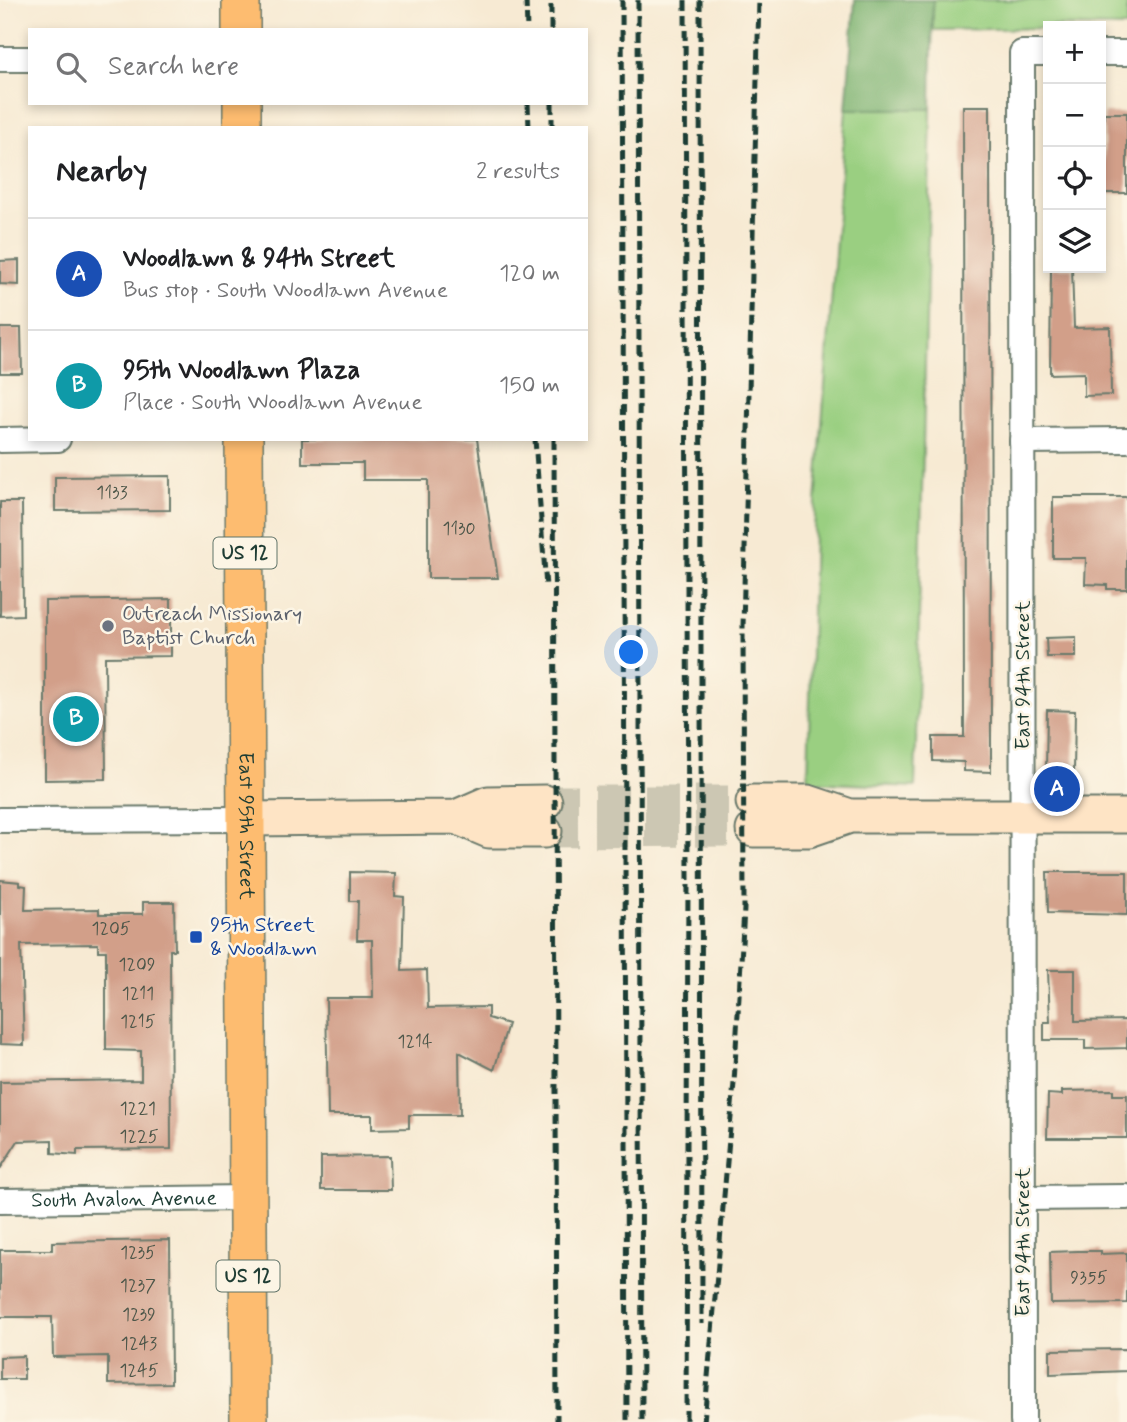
<!DOCTYPE html>
<html lang="en">
<head>
<meta charset="utf-8">
<style>
	:root { --surface:#fff; --page:#f6f6f6; --text:#202124; --muted:#757577; --line:#e0e0e0; --accent:#0b8043 }
	body { margin:0; font-family:Mynerve,sans-serif; background:var(--page); color:var(--text) }
	.controls { position:absolute; right:21px; top:21px; display:grid; overflow:hidden; border-radius:0px; box-shadow:0 4px 10px #0003 }
	.controls button { width:63px; height:63px; display:grid; place-items:center; padding:0; border:0; border-bottom:2px solid var(--line); background:var(--surface); color:var(--text); font:35px sans-serif }
	.you { position:absolute; left:632px; top:653px; width:24px; height:24px; margin:-18px; border:5px solid #fff; border-radius:50%; background:#1a73e8; box-shadow:0 0 0 10px #1a73e833 }
	.badge { display:grid; place-items:center; width:46px; height:46px; border-radius:50%; background:var(--accent); color:#fff; font-size:23px; font-weight:700 }
	.pin { position:absolute; translate:-50% -50%; border:4px solid #fff; box-shadow:0 2px 7px #0006 }
	.list { margin:0; padding:0; list-style:none }
	h2 { display:flex; justify-content:space-between; align-items:center; height:91px; margin:0; padding:0 28px; font-size:30px }
	h2 small { font-size:23px; font-weight:400; color:var(--muted) }
	.list li { display:grid; grid-template-columns:46px 1fr auto; gap:21px; align-items:center; box-sizing:border-box; height:112px; padding:0 28px; border-top:2px solid var(--line) }
	.list b { display:block; font-size:26px; white-space:nowrap }
	.list p { margin:0; font-size:23px; white-space:nowrap; color:var(--muted) }
	.list em { font-size:23px; font-style:normal; color:var(--muted) }
	.icon { flex:none; width:38px; height:38px; fill:none; stroke:currentColor; stroke-width:2; stroke-linecap:round; stroke-linejoin:round }
	.map { position:relative; flex:none; width:1127px; height:1422px; overflow:hidden }
	.search { position:absolute; background:var(--surface); box-shadow:0 4px 10px #0003; left:28px; top:28px; width:560px; height:77px; display:flex; align-items:center; gap:18px; box-sizing:border-box; padding:0 24px; border-radius:0px; color:var(--muted); font-size:26px }
	.panel { position:absolute; background:var(--surface); box-shadow:0 4px 10px #0003; left:28px; top:126px; width:560px; height:315px; border-radius:0px }
	.map>svg:first-child { display:block }
	.green { fill:#9acf81; stroke:#5c865a; stroke-width:2 }
	.forest { fill:#7bb26f; stroke:#4d7852; stroke-width:2 }
	.building { fill:#d29f89 }
	.lines { fill:none; stroke-linecap:round; stroke-linejoin:round }
	.secondary-tunnel { stroke:#ccc7b3; stroke-width:33; stroke-dasharray:33 17; stroke-linecap:butt }
	.street-casing { stroke:#6b7a6c; stroke-width:28 }
	.secondary-casing { stroke:#6b7a6c; stroke-width:37 }
	.primary-casing { stroke:#6b7a6c; stroke-width:40 }
	.street { stroke:#fff; stroke-width:24 }
	.secondary { stroke:#fee4c5; stroke-width:33 }
	.primary { stroke:#fdbc6f; stroke-width:37 }
	.rail { stroke:#1f3d34; stroke-width:5; stroke-dasharray:10 5; stroke-linecap:butt }
	.worship-dot { fill:#6b7280; stroke:#fcf5e5; stroke-width:2.5 }
	.transit-dot { fill:#1a4fb4; stroke:#fcf5e5; stroke-width:2.5 }
	.labels { text-anchor:middle; dominant-baseline:central; stroke-width:5; stroke-linejoin:round; paint-order:stroke }
	.number-label { font-size:18px; fill:#4c5649 }
	.shield { fill:#fcf5e5; stroke:#617469; stroke-width:2 }
	.shield-label { font-size:19px; font-weight:bold; fill:#1f3d34 }
	.worship-label { font-size:21px; fill:#5b616d; stroke:#fcf5e5; text-anchor:start }
	.street-label { font-size:21px; fill:#1f3d34; stroke:#fcf5e5 }
	.transit-label { font-size:21px; fill:#164399; stroke:#fcf5e5; text-anchor:start }
</style>
</head>
<body>
<div class="map">
<svg width="1127" height="1422" viewBox="0 0 1127 1422">
	<rect width="100%" height="100%" fill="#fcf5e5"/>
	<filter id="ink" filterUnits="userSpaceOnUse"><feTurbulence type="fractalNoise" baseFrequency=".0143" numOctaves="2"/><feDisplacementMap in="SourceGraphic" scale="14" xChannelSelector="R" yChannelSelector="G"/><feConvolveMatrix kernelMatrix="1 2 1 2 8 2 1 2 1" color-interpolation-filters="sRGB"/></filter>
	<filter id="wash" filterUnits="userSpaceOnUse"><feTurbulence type="fractalNoise" baseFrequency=".00686" numOctaves="4" result="noise"/><feDisplacementMap in="SourceGraphic" scale="28" xChannelSelector="R" yChannelSelector="G"/><feGaussianBlur stdDeviation="1.57" result="paint"/><feColorMatrix in="noise" values="0 0 0 0 0 0 0 0 0 0 0 0 0 0 0 0 0 1.4 0 .05"/><feComposite in="paint" operator="in"/></filter>
	<g filter="url(#wash)">
		<rect width="100%" height="100%" fill="#f7ead3"/>
		<!-- green -->
		<path class="green" d="M 933,0 L 1127,0 L 1127,27 L 1048,26 L 1048,28 L 933,30 Z
			M 846,109 L 931,109 L 915,787 L 808,782 L 814,529 Z"/>
		<!-- forest -->
		<path class="forest" d="M 855,0 L 933,0 L 931,109 L 846,109 Z"/>
		<g id="blocks">
			<!-- building -->
			<path class="building" d="M 963,106 L 990,106 L 991,772 L 964,771 L 964,762 L 933,761 L 933,737 L 964,737 Z
				M 1104,113 L 1127,113 L 1127,193 L 1101,193 L 1101,169 L 1104,169 Z
				M 19,260 L 19,285 L 0,284 L 0,261 Z
				M 1051,268 L 1072,268 L 1074,328 L 1110,327 L 1111,395 L 1084,396 L 1084,373 L 1050,374 Z
				M 0,328 L 21,328 L 22,373 L 0,373 Z
				M 302,439 L 477,439 L 498,578 L 428,578 L 428,480 L 363,480 L 363,463 L 302,463 Z
				M 170,476 L 170,510 L 55,511 L 55,477 Z
				M 1053,497 L 1127,497 L 1127,589 L 1107,589 L 1107,585 L 1085,584 L 1086,558 L 1053,558 Z
				M 0,502 L 22,502 L 23,615 L 0,616 Z
				M 171,599 L 171,656 L 105,657 L 106,779 L 45,780 L 45,601 Z
				M 1076,637 L 1076,657 L 1047,657 L 1046,638 Z
				M 1047,710 L 1075,711 L 1074,772 L 1046,772 Z
				M 350,872 L 396,873 L 395,896 L 404,897 L 402,971 L 427,970 L 428,1008 L 488,1007 L 488,1018 L 508,1024 L 494,1070 L 459,1052 L 460,1115 L 409,1115 L 409,1128 L 372,1129 L 372,1115 L 328,1115 L 326,998 L 373,998 L 372,940 L 357,940 L 358,901 L 350,901 Z
				M 1047,872 L 1127,872 L 1127,915 L 1048,913 Z
				M 0,880 L 20,882 L 20,885 L 26,886 L 25,910 L 99,909 L 99,914 L 143,914 L 143,902 L 174,902 L 175,950 L 170,950 L 171,1149 L 77,1150 L 77,1155 L 52,1153 L 52,1140 L 18,1141 L 0,1169 L 0,1082 L 141,1080 L 141,1051 L 106,1050 L 106,951 L 98,951 L 98,944 L 21,945 L 24,1045 L 0,1044 Z
				M 1048,970 L 1075,970 L 1075,1021 L 1127,1020 L 1127,1048 L 1085,1049 L 1085,1040 L 1044,1040 L 1044,1022 L 1050,1022 Z
				M 1113,1090 L 1113,1095 L 1127,1095 L 1127,1138 L 1047,1138 L 1048,1094 L 1062,1095 L 1062,1091 Z
				M 390,1156 L 391,1190 L 321,1190 L 321,1157 Z
				M 170,1240 L 171,1383 L 108,1384 L 108,1356 L 53,1357 L 52,1317 L 0,1317 L 0,1250 L 52,1250 L 52,1242 Z
				M 1078,1251 L 1101,1251 L 1101,1254 L 1127,1253 L 1127,1303 L 1051,1304 L 1050,1252 Z
				M 1127,1349 L 1127,1371 L 1050,1374 L 1050,1350 Z
				M 24,1356 L 24,1379 L 0,1379 L 0,1357 Z"/>
		</g>
	</g>
	<g filter="url(#ink)">
		<use href="#blocks" fill-opacity="0" stroke="#6b7a6c" stroke-width="2"/>
		<g class="lines">
			<!-- secondary-tunnel -->
			<path class="secondary-tunnel" d="M 545,802 L 753,802
				M 545,831 L 753,830"/>
			<!-- street casing -->
			<g class="street-casing">
				<g id="street">
					<path d="M 1101,53 L 1127,53"/>
					<path d="M 0,59 L 30,59"/>
					<path d="M 0,440 L 58,439"/>
					<path d="M 1022,441 L 1127,440"/>
					<path d="M 0,820 L 246,819"/>
					<path d="M 1023,1198 L 1127,1197"/>
					<path id="s1" d="M 0,1201 L 248,1198"/>
					<path d="M 1023,1422 L 1022,53 L 1048,53"/>
				</g>
			</g>
			<!-- secondary casing -->
			<g class="secondary-casing">
				<path id="secondary" d="M 753,802 L 808,802 L 850,816
					M 456,817 L 488,803 L 545,802
					M 246,819 L 456,817 L 489,831 L 545,831
					M 753,830 L 809,830 L 850,816 L 1127,816"/>
			</g>
			<!-- primary casing -->
			<g class="primary-casing">
				<g id="primary">
					<path d="M 241,0 L 241,30"/>
					<path d="M 242,103 L 242,128"/>
					<path id="s2" d="M 244,439 L 249,1422"/>
				</g>
			</g>
			<!-- street -->
			<use href="#street" class="street"/>
			<!-- secondary -->
			<use href="#secondary" class="secondary"/>
			<!-- primary -->
			<use href="#primary" class="primary"/>
			<!-- rail -->
			<path class="rail" d="M 526,0 L 527,30
				M 622,0 L 627,1422
				M 638,0 L 642,1422
				M 685,0 L 688,879 L 686,1422
				M 700,0 L 702,1324
				M 551,30 L 551,0
				M 528,103 L 529,128
				M 552,103 L 552,128
				M 535,439 L 546,587
				M 554,439 L 557,1422
				M 704,1422 L 734,1083 L 744,909 L 743,627 L 759,0"/>
		</g>
	</g>
	<!-- markers -->
	<circle class="worship-dot" cx="108" cy="626" r="7"/>
	<rect class="transit-dot" x="189" y="930" width="14" height="14" rx="3.5"/>
	<g class="labels">
		<!-- number labels -->
		<g class="number-label">
			<text x="112" y="493">1133</text>
			<text x="459" y="529">1130</text>
			<text x="111" y="929">1205</text>
			<text x="137" y="965">1209</text>
			<text x="138" y="994">1211</text>
			<text x="138" y="1022">1215</text>
			<text x="415" y="1042">1214</text>
			<text x="138" y="1109">1221</text>
			<text x="139" y="1137">1225</text>
			<text x="138" y="1253">1235</text>
			<text x="1089" y="1278">9355</text>
			<text x="138" y="1286">1237</text>
			<text x="139" y="1315">1239</text>
			<text x="139" y="1344">1243</text>
			<text x="139" y="1371">1245</text>
		</g>
		<!-- shield labels -->
		<g class="shield">
			<rect x="213.5" y="537.5" width="63" height="31" rx="5"/>
			<rect x="216.5" y="1260.5" width="63" height="31" rx="5"/>
		</g>
		<g class="shield-label">
			<text x="245" y="553">US 12</text>
			<text x="248" y="1276">US 12</text>
		</g>
		<!-- worship labels -->
		<g class="worship-label">
			<text x="122" y="614">Outreach Missionary<tspan x="122" dy="24">Baptist Church</tspan></text>
		</g>
		<!-- street labels -->
		<g class="street-label">
			<text transform="translate(1023 675) rotate(-90)">East 94th Street</text>
			<text stroke="none"><textPath href="#s2" startOffset="387">East 95th Street</textPath></text>
			<text stroke="none"><textPath href="#s1" startOffset="124">South Avalon Avenue</textPath></text>
			<text transform="translate(1023 1242) rotate(-90)">East 94th Street</text>
		</g>
		<!-- transit labels -->
		<g class="transit-label">
			<text x="210" y="925">95th Street<tspan x="210" dy="24">&amp; Woodlawn</tspan></text>
		</g>
	</g>
</svg>
<div class="controls">
<button>+</button>
<button>−</button>
<button><svg class="icon" aria-label="locate" viewBox="0 0 24 24"><circle cx="12" cy="12" r="6"/><path d="M12 2v4M12 18v4M2 12h4M18 12h4"/></svg></button>
<button><svg class="icon" aria-label="layers" viewBox="0 0 24 24"><path d="M12 4l9 5-9 5-9-5zM3 14l9 5 9-5"/></svg></button>
</div>
<div class="you"></div>
<div class="pin badge" style="left:1057px;top:789px;background:#1a4fb4">A</div>
<div class="pin badge" style="left:76px;top:719px;background:#0f9aa8">B</div>
<div class="search"><svg class="icon" aria-label="search" viewBox="0 0 24 24"><circle cx="10" cy="10" r="6"/><path d="M15 15l6 6"/></svg>Search here</div>
<section class="panel">
<h2>Nearby<small>2 results</small></h2>
<ul class="list">
<li><span class="badge" style="background:#1a4fb4">A</span><div><b>Woodlawn &amp; 94th Street</b><p>Bus stop · South Woodlawn Avenue</p></div><em>120 m</em></li>
<li><span class="badge" style="background:#0f9aa8">B</span><div><b>95th Woodlawn Plaza</b><p>Place · South Woodlawn Avenue</p></div><em>150 m</em></li>
</ul>
</section>
</div>
</body>
</html>
